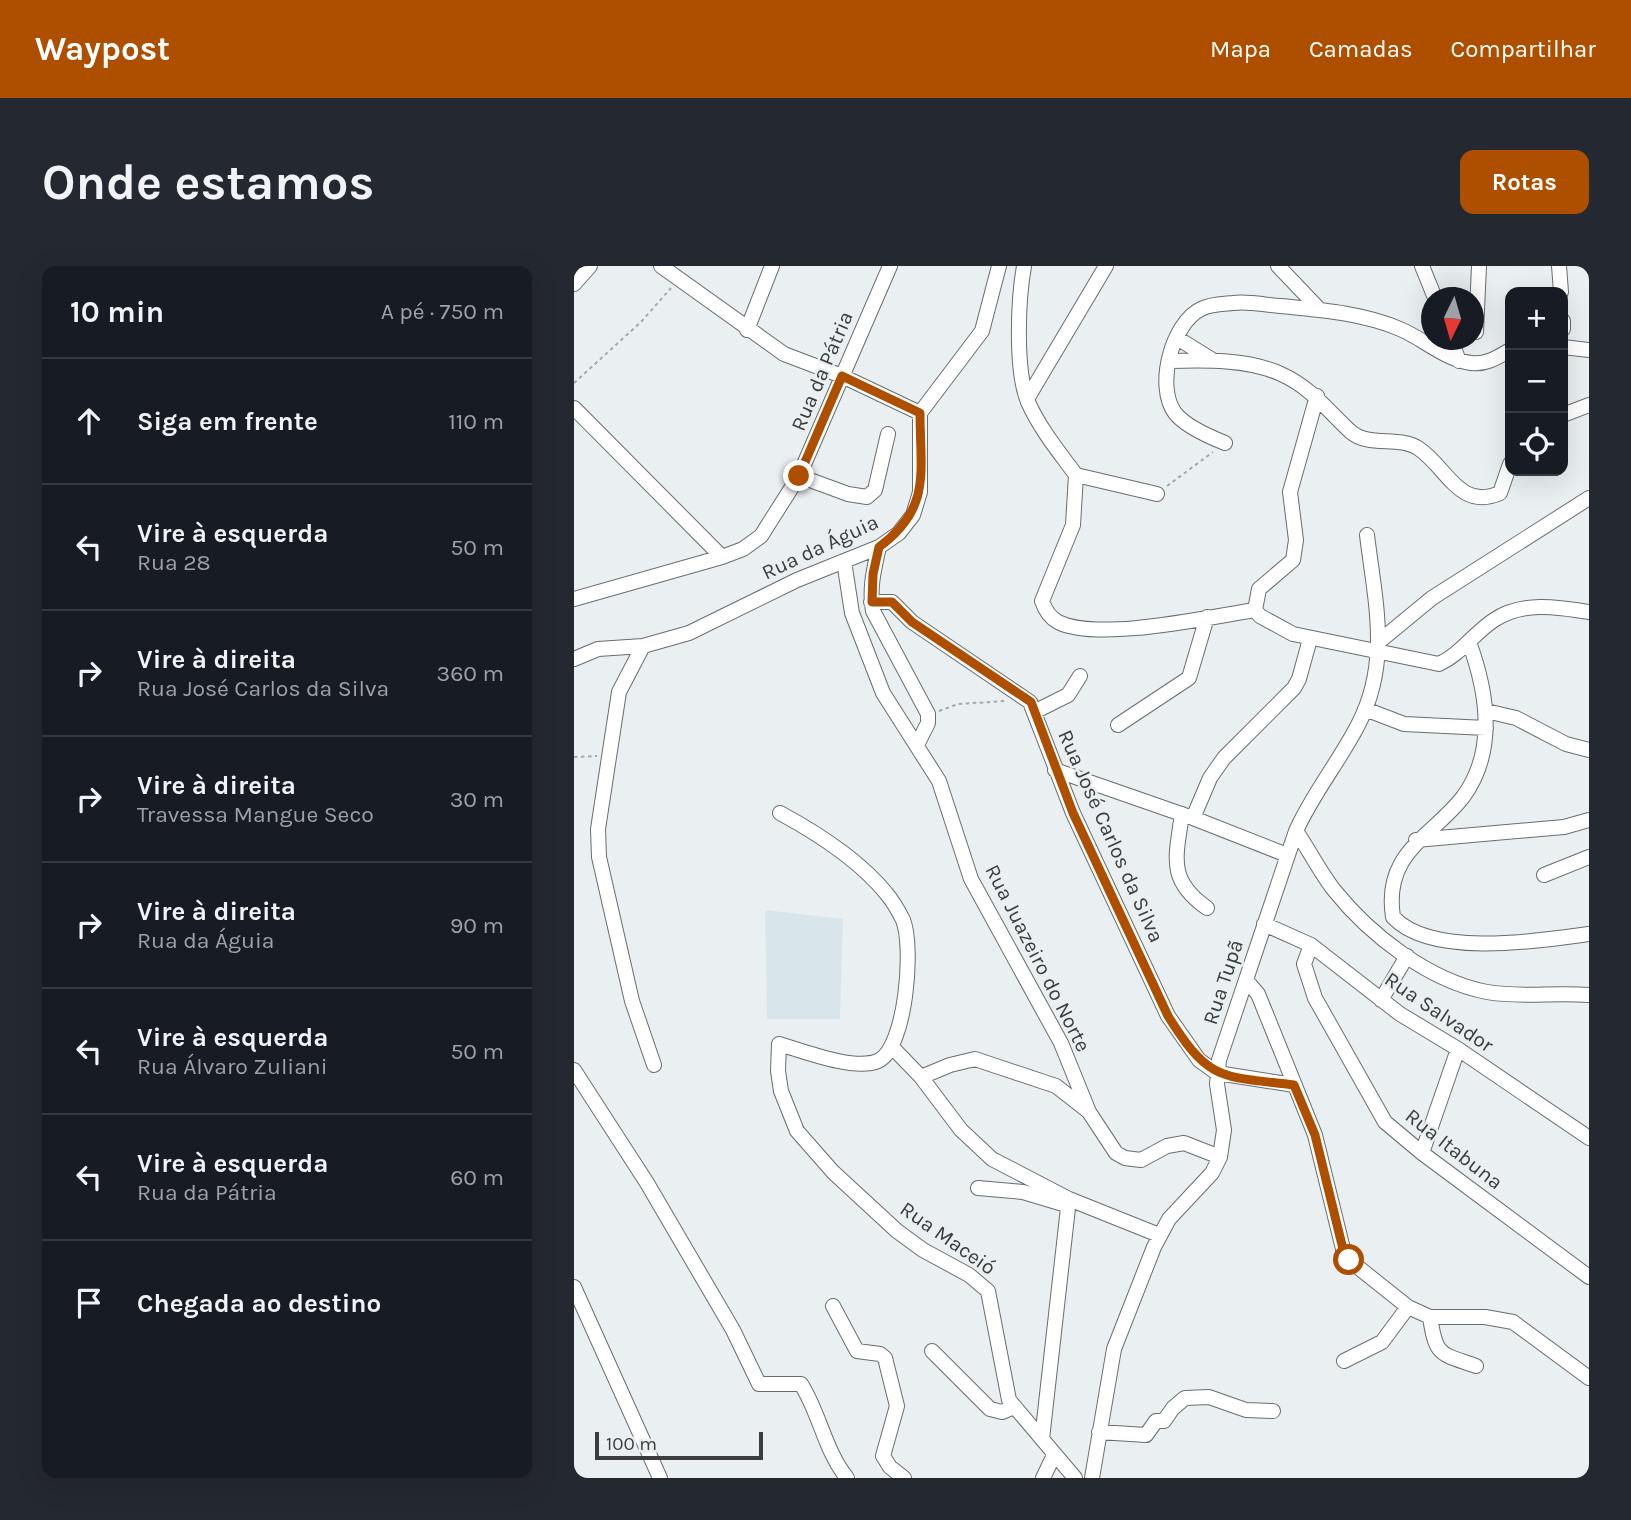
<!DOCTYPE html>
<html lang="pt">
<head>
<meta charset="utf-8">
<style>
	:root { --surface:#171b24; --page:#242831; --text:#f1f3f6; --muted:#9ea1a6; --line:#363941; --accent:#ae4f00 }
	body { margin:0; font-family:Karla,sans-serif; background:var(--page); color:var(--text) }
	.controls { position:absolute; right:21px; top:21px; display:grid; overflow:hidden; border-radius:14px; box-shadow:0 7px 28px #0002 }
	.controls button { width:63px; height:63px; display:grid; place-items:center; padding:0; border:0; border-bottom:2px solid var(--line); background:var(--surface); color:var(--text); font:35px sans-serif }
	.compass { position:absolute; left:847px; top:21px; width:63px; height:63px; border-radius:50%; background:var(--surface); box-shadow:0 7px 28px #0002; rotate:185deg }
	.scale { position:absolute; left:21px; bottom:18px; width:168px; box-sizing:border-box; padding-left:7px; border:4px solid #3a3c3d; border-top:0; font-size:19px; line-height:24px; white-space:nowrap; color:#3a3c3d; -webkit-text-stroke:5px #eaf0f2; paint-order:stroke }
	.stop { position:absolute; width:21px; height:21px; margin:-16px; border:5px solid #ae4f00; border-radius:50%; background:#fff }
	.stop.end { background:#ae4f00; border-color:#fff; box-shadow:0 2px 7px #0008 }
	.list { margin:0; padding:0; list-style:none }
	h2 { display:flex; justify-content:space-between; align-items:center; height:91px; margin:0; padding:0 28px; font-size:30px }
	h2 small { font-size:23px; font-weight:400; color:var(--muted) }
	.list li { display:grid; grid-template-columns:46px 1fr auto; gap:21px; align-items:center; box-sizing:border-box; height:126px; padding:0 28px; border-top:2px solid var(--line) }
	.list b { display:block; font-size:26px; white-space:nowrap }
	.list p { margin:0; font-size:23px; white-space:nowrap; color:var(--muted) }
	.list em { font-size:23px; font-style:normal; color:var(--muted) }
	.icon { flex:none; width:38px; height:38px; fill:none; stroke:currentColor; stroke-width:2; stroke-linecap:round; stroke-linejoin:round }
	.map { position:relative; flex:none; width:1015px; height:1212px; overflow:hidden; border-radius:14px }
	header { display:flex; align-items:center; gap:42px; box-sizing:border-box; height:98px; padding:0 35px; background:var(--accent); color:#fff }
	header strong { font-size:33px }
	nav { display:flex; gap:38px; margin-inline-start:auto; font-size:24px }
	.intro { display:flex; align-items:center; justify-content:space-between; box-sizing:border-box; height:168px; padding:0 42px }
	h1 { margin:0; font-size:49px }
	.button { padding:18px 32px; border-radius:14px; background:var(--accent); color:#fff; font-size:24px; font-weight:700 }
	main { display:flex; gap:42px; padding:0 42px }
	aside { flex:1; background:var(--surface); border-radius:14px; box-shadow:0 7px 28px #0002 }
	.map>svg:first-child { display:block }
	.built { fill:#d8e6ec }
	.lines { fill:none; stroke-linecap:round; stroke-linejoin:round }
	.minor-casing { stroke:#686d6f; stroke-width:16 }
	.path { stroke:#a4a8aa; stroke-width:2; stroke-dasharray:3.5 3.5; stroke-linecap:butt }
	.minor { stroke:#fff; stroke-width:14 }
	.route { stroke:#ae4f00; stroke-width:9 }
	.labels { text-anchor:middle; dominant-baseline:central; stroke-width:5; stroke-linejoin:round; paint-order:stroke }
	.street-label { font-size:21px; fill:#3a3c3d; stroke:#eaf0f2 }
</style>
</head>
<body>
<header>
<strong>Waypost</strong>
<nav><a>Mapa</a><a>Camadas</a><a>Compartilhar</a></nav>
</header>
<div class="intro"><h1>Onde estamos</h1><a class="button">Rotas</a></div>
<main>
<aside>
<h2>10 min<small>A pé · 750 m</small></h2>
<ul class="list">
<li><svg class="icon" aria-label="ahead" viewBox="0 0 24 24"><path d="M12 20V5M6 11l6-6 6 6"/></svg><div><b>Siga em frente</b></div><em>110 m</em></li>
<li><svg class="icon" aria-label="left" viewBox="0 0 24 24"><path d="M17 20v-9H6M10 6l-5 5 5 5"/></svg><div><b>Vire à esquerda</b><p>Rua 28</p></div><em>50 m</em></li>
<li><svg class="icon" aria-label="right" viewBox="0 0 24 24"><path d="M7 20v-9h11M14 6l5 5-5 5"/></svg><div><b>Vire à direita</b><p>Rua José Carlos da Silva</p></div><em>360 m</em></li>
<li><svg class="icon" aria-label="right" viewBox="0 0 24 24"><path d="M7 20v-9h11M14 6l5 5-5 5"/></svg><div><b>Vire à direita</b><p>Travessa Mangue Seco</p></div><em>30 m</em></li>
<li><svg class="icon" aria-label="right" viewBox="0 0 24 24"><path d="M7 20v-9h11M14 6l5 5-5 5"/></svg><div><b>Vire à direita</b><p>Rua da Águia</p></div><em>90 m</em></li>
<li><svg class="icon" aria-label="left" viewBox="0 0 24 24"><path d="M17 20v-9H6M10 6l-5 5 5 5"/></svg><div><b>Vire à esquerda</b><p>Rua Álvaro Zuliani</p></div><em>50 m</em></li>
<li><svg class="icon" aria-label="left" viewBox="0 0 24 24"><path d="M17 20v-9H6M10 6l-5 5 5 5"/></svg><div><b>Vire à esquerda</b><p>Rua da Pátria</p></div><em>60 m</em></li>
<li><svg class="icon" aria-label="arrive" viewBox="0 0 24 24"><path d="M6 21V4h12l-3 4 3 4H6"/></svg><div><b>Chegada ao destino</b></div></li>
</ul>
</aside>
<div class="map">
<svg width="1015" height="1212" viewBox="0 0 1015 1212">
	<rect width="100%" height="100%" fill="#eaf0f2"/>
	<!-- built -->
	<path class="built" d="M 191,644 L 269,653 L 266,753 L 193,753 Z"/>
	<g class="lines">
		<!-- minor casing -->
		<g class="minor-casing">
			<path id="minor" d="M 87,0 L 210,88 L 268,110 L 346,147
				M 450,0 C 444,34 441,104 454,136 C 466,163 485,186 502,209 L 583,228
				M 704,0 L 746,44
				M 848,0 L 861,32
				M 985,0 L 987,26
				M 0,18 L 16,0
				M 989,55 L 989,63
				M 173,64 L 198,0
				M 902,66 L 905,0
				M 603,72 L 637,93
				M 877,74 L 885,95
				M 989,81 L 1015,84
				M 596,95 C 632,94 674,93 707,108 C 738,122 754,145 777,166 C 794,181 825,170 844,182 C 873,201 885,245 926,227 L 936,198
				M 743,130 L 716,226 L 722,274 L 719,294 L 685,323 L 681,344 L 686,350 L 719,368 L 865,398 C 887,388 900,367 920,354 C 948,335 984,341 1015,346
				M 453,133 L 532,0
				M 0,142 L 148,291
				M 346,147 L 408,65 L 425,0
				M 989,149 L 1015,139
				M 651,177 C 636,171 611,160 601,147 C 581,120 598,57 627,43 C 636,38 649,38 659,37 C 674,35 691,39 706,40 C 747,44 788,47 826,63 C 850,73 870,93 897,97 C 912,99 924,91 936,84
				M 502,209 L 499,259 L 468,335 C 471,344 475,351 484,356 C 524,376 635,351 681,344
				M 225,210 L 274,228 L 293,231 L 301,224 L 314,168
				M 305,281 C 300,303 295,323 299,345 L 354,448 L 354,457 L 343,479
				M 270,295 L 278,347 L 309,427 L 365,515 L 397,613 L 487,777 L 515,846 L 542,887 L 551,892 L 567,894 L 593,880 L 610,877 L 646,891
				M 0,333 L 148,291 L 169,283 L 187,270 L 225,210 L 316,0
				M 297,336 L 318,336 L 338,356 L 456,436 L 499,547 L 594,750 L 625,794 L 643,807 L 720,819
				M 807,374 L 858,332 L 1015,232
				M 895,376 C 913,425 923,485 889,531 C 858,571 809,586 819,651 C 857,692 965,675 1015,668
				M 69,380 L 45,426 L 24,563 L 25,591 L 58,735 L 80,799
				M 0,393 L 24,383 L 69,380 L 115,367 L 223,314 L 305,281 L 325,267 L 339,249 L 346,226 L 346,147
				M 791,443 L 830,458 L 912,462
				M 462,445 L 494,429 L 506,410
				M 912,445 L 942,452 L 992,478 L 1015,484
				M 544,459 L 615,412 L 633,351
				M 481,504 L 619,552 L 713,589
				M 206,547 C 243,567 285,594 312,627 C 318,634 325,646 329,654 C 340,681 332,782 304,795 C 280,805 229,785 205,778 L 204,805 L 207,825 L 223,865 L 259,906 L 323,965 L 349,984 L 395,1009 L 414,1025 L 435,1134 L 501,1212
				M 608,548 C 602,591 593,614 633,642
				M 619,552 L 636,512 L 650,492 L 720,422 L 725,413 L 736,373
				M 722,565 C 735,584 746,606 760,624 C 796,669 855,715 913,726 C 946,732 981,726 1015,729
				M 842,574 L 990,561 L 1015,554
				M 970,609 L 1015,591
				M 690,658 L 737,679 L 826,748 L 884,783 L 1015,872
				M 737,679 L 730,698 L 741,732 L 811,856 L 848,887 L 1015,1011
				M 672,714 L 684,728 L 741,869 L 769,983 L 775,994 L 834,1041 L 856,1051 L 911,1051 L 939,1056 L 1015,1112
				M 807,734 L 833,690
				M 318,781 L 347,811 L 387,864 L 418,893 L 495,933 L 585,969
				M 0,804 L 73,917 L 159,1064 L 185,1118 L 227,1118 C 246,1148 251,1185 273,1212
				M 347,811 L 376,799 L 401,793 L 482,820 L 514,845
				M 848,887 L 884,783
				M 404,922 L 449,926 L 489,938
				M 0,1021 L 86,1212
				M 259,1040 L 283,1085 L 306,1088 L 311,1092 L 323,1140 L 309,1190 L 316,1201 L 330,1212
				M 856,1051 C 862,1091 866,1087 902,1100
				M 358,1085 L 416,1143 L 428,1146 L 440,1141
				M 770,1095 L 808,1076 L 834,1041
				M 525,1166 L 572,1169 L 582,1155 L 590,1155 L 599,1142 L 611,1132 L 635,1131 L 672,1144 L 699,1145
				M 468,1173 L 495,933
				M 469,1212 L 480,1189
				M 518,1212 L 540,1083 L 580,981 L 595,953 L 638,907 L 646,891 L 650,864 L 643,818 L 645,794 L 722,565 C 739,527 765,496 784,459 C 817,396 801,335 793,269"/>
		</g>
		<!-- path -->
		<path class="path" d="M 0,117 L 67,56 L 97,22
			M 593,220 L 639,186
			M 365,445 L 384,438 L 432,435
			M 0,491 L 23,490"/>
		<!-- minor -->
		<use href="#minor" class="minor"/>
	</g>
	<g class="lines">
		<!-- route -->
		<path class="route" d="M 225,210 L 268,110 L 346,147 C 346,206 358,242 305,281 L 299,308 L 298,336 L 318,336 L 338,356 L 457,436 L 499,547 L 594,750 C 635,816 646,810 720,819 L 741,869 L 769,983 L 775,994"/>
	</g>
	<g class="labels">
		<!-- street labels -->
		<g class="street-label">
			<text transform="translate(248 105) rotate(-67)">Rua da Pátria</text>
			<text transform="translate(246 281) rotate(-25)">Rua da Águia</text>
			<text transform="translate(537 570) rotate(66)">Rua José Carlos da Silva</text>
			<text transform="translate(464 692) rotate(63)">Rua Juazeiro do Norte</text>
			<text transform="translate(649 716) rotate(-72)">Rua Tupã</text>
			<text transform="translate(865 746) rotate(34)">Rua Salvador</text>
			<text transform="translate(880 883) rotate(38)">Rua Itabuna</text>
			<text transform="translate(374 972) rotate(35)">Rua Maceió</text>
		</g>
	</g>
</svg>
<div class="controls">
<button>+</button>
<button>−</button>
<button><svg class="icon" aria-label="locate" viewBox="0 0 24 24"><circle cx="12" cy="12" r="6"/><path d="M12 2v4M12 18v4M2 12h4M18 12h4"/></svg></button>
</div>
<svg class="compass" viewBox="-18 -18 36 36"><path d="M0-13l5 13h-10z" fill="#e53935"/><path d="M0 13l5-13h-10z" fill="#9ea1a6"/></svg>
<div class="scale">100 m</div>
<div class="stop" style="left:775px;top:994px"></div>
<div class="stop end" style="left:225px;top:210px"></div>
</div>
</main>
</body>
</html>
